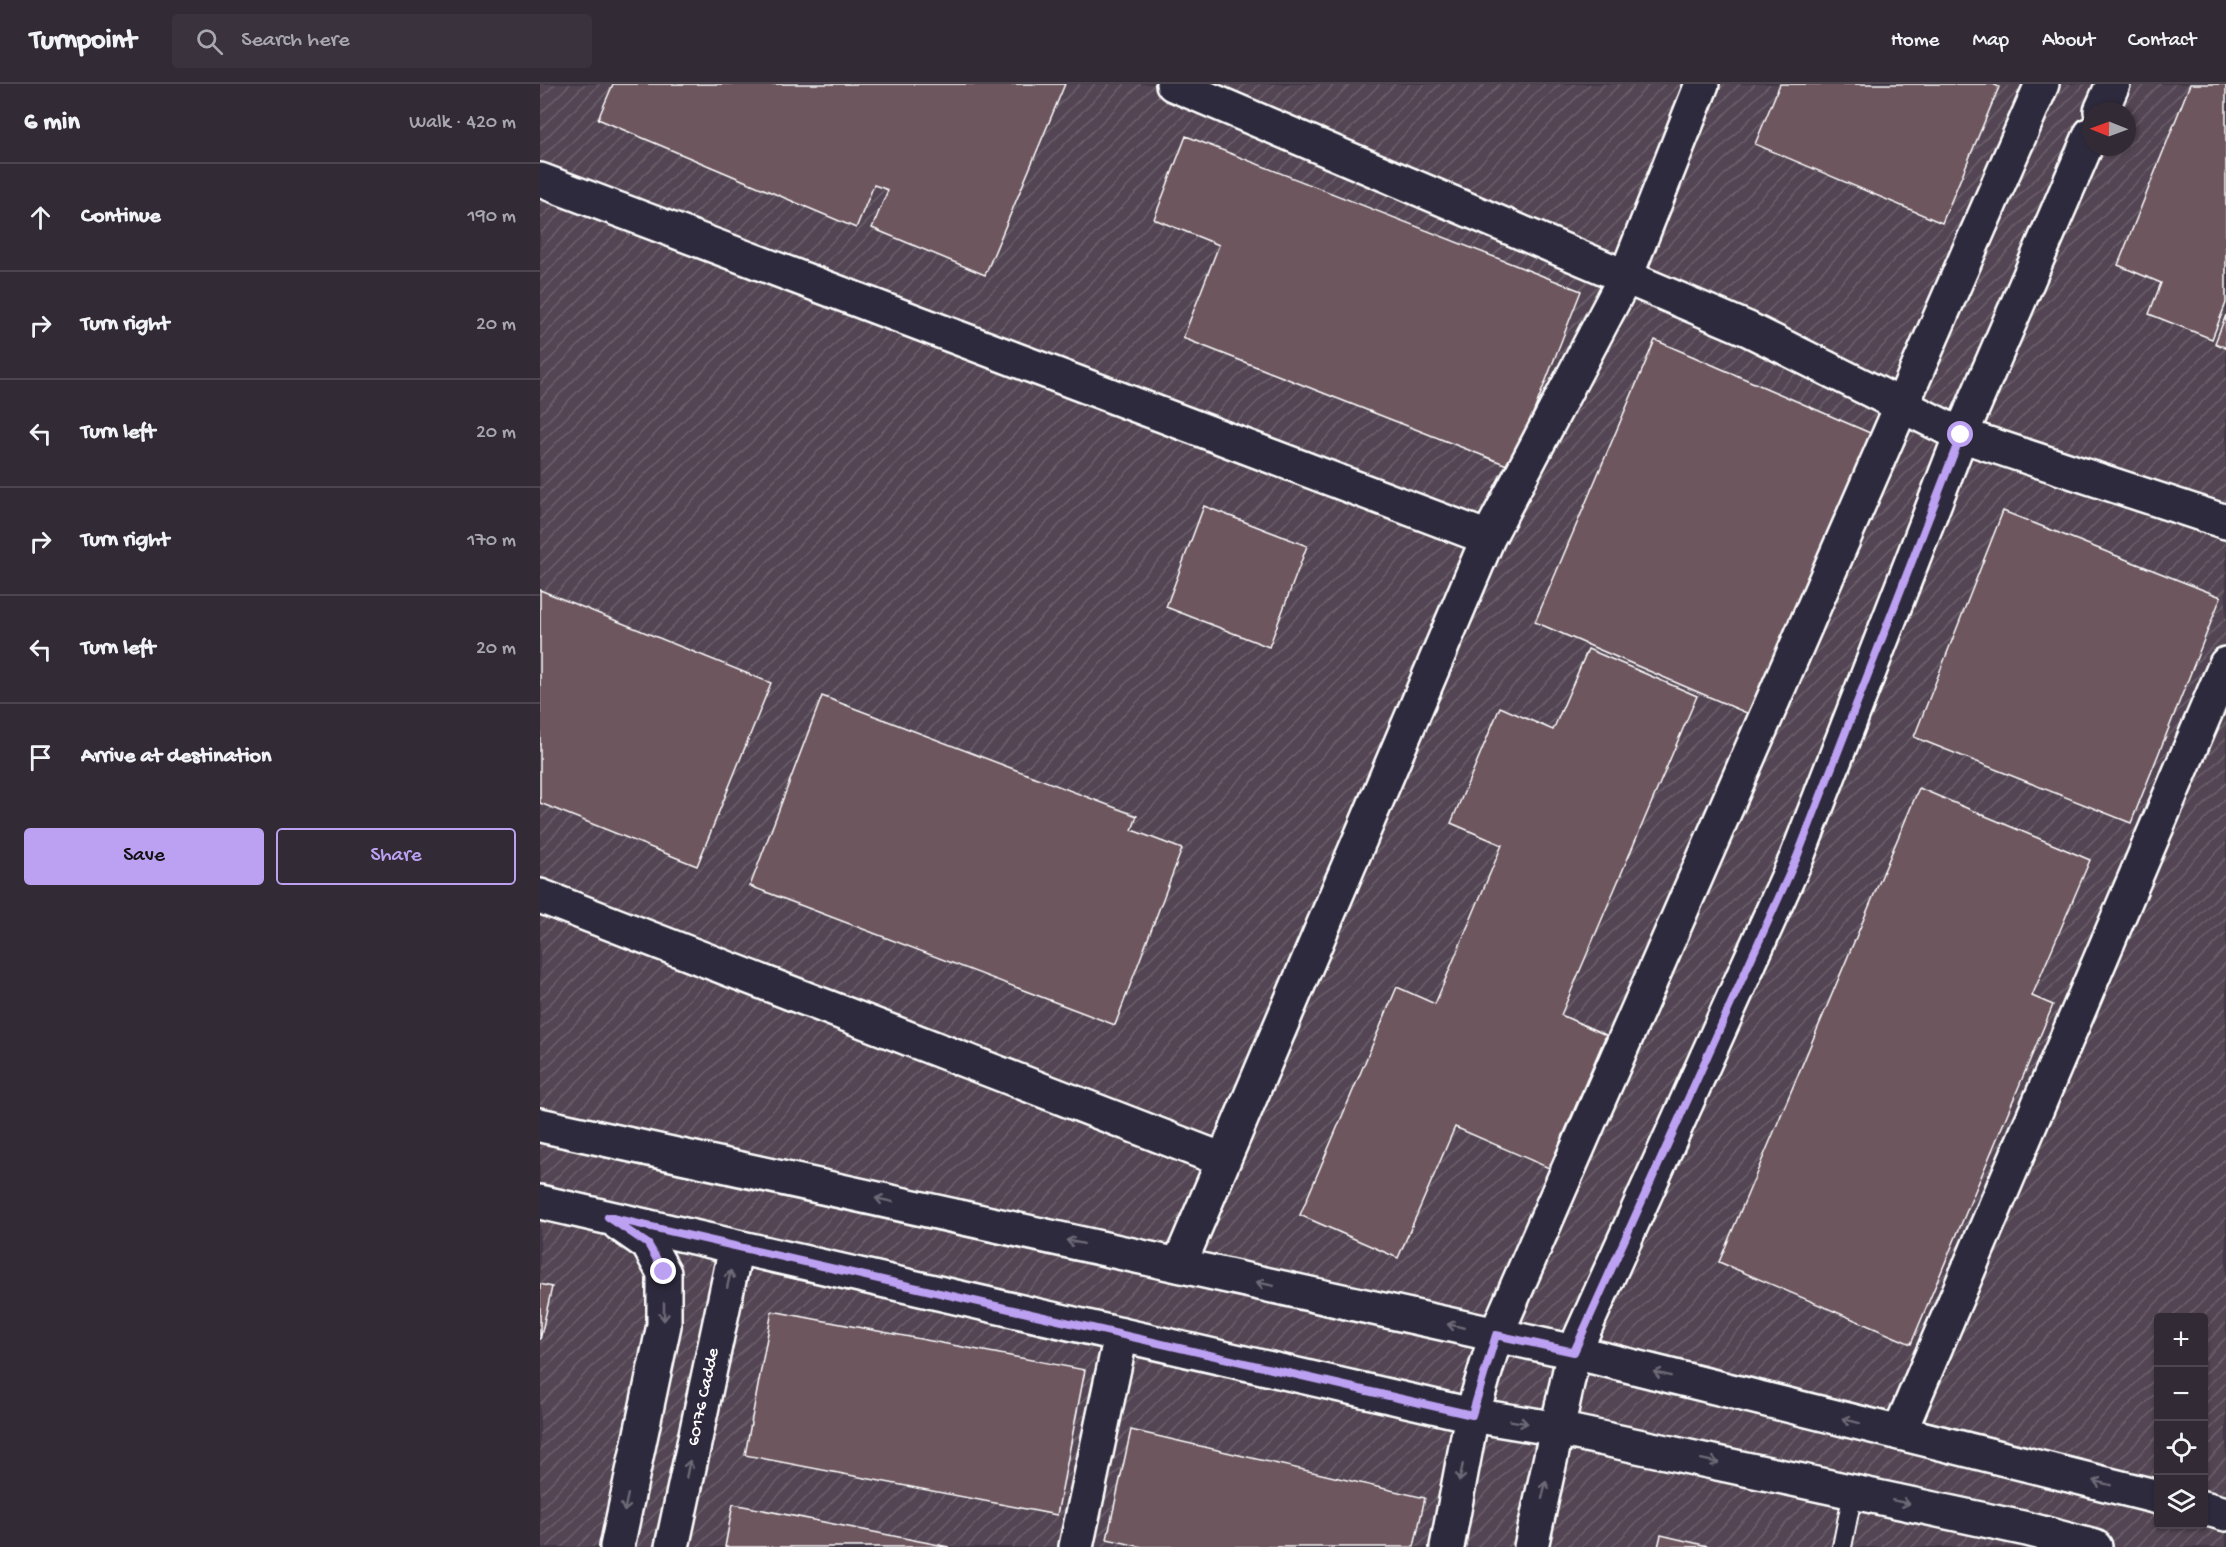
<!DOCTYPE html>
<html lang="en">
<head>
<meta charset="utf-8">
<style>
	:root { --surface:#322a35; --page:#3a323d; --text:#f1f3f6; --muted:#a8a7ad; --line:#4d4650; --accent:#bca0f2 }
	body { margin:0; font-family:"Gochi Hand",sans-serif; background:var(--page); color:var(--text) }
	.controls { position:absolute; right:18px; bottom:18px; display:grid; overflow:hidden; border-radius:6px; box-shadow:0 2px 4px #0004 }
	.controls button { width:54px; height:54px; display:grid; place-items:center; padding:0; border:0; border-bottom:2px solid var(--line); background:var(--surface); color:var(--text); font:30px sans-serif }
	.compass { position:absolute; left:1542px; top:18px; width:54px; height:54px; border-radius:50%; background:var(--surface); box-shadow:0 2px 4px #0004; rotate:271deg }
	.stop { position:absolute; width:18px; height:18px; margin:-14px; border:4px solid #bca0f2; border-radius:50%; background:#fff }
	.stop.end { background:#bca0f2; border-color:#fff; box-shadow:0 2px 6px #0008 }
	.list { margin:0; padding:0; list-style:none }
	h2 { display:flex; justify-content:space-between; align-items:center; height:78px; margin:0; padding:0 24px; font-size:26px }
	h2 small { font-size:20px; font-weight:400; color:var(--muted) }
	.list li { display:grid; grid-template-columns:39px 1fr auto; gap:18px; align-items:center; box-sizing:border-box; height:108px; padding:0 24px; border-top:2px solid var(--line) }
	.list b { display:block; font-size:22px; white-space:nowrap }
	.list em { font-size:20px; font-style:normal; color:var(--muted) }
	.actions { display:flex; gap:12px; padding:18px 24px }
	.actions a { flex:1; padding:14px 0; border:2px solid var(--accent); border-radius:6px; text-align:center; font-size:21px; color:var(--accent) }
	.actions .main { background:var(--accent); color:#111 }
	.icon { flex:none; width:33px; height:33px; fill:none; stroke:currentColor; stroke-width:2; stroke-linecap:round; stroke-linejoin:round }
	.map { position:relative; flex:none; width:1686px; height:1463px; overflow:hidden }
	header { display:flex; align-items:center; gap:36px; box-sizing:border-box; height:84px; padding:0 30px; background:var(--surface); border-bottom:2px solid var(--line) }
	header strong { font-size:28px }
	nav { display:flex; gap:33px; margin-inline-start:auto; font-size:21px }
	.search { width:420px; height:54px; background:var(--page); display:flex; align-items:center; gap:15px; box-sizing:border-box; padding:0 21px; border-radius:6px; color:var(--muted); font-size:22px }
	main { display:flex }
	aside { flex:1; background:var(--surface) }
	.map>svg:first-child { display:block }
	.industrial { fill:url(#industrial-furrows); fill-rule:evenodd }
	.building { fill:#6e575f; stroke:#fff; stroke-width:1.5 }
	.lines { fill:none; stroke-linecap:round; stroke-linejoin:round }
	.lane-casing { stroke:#fff; stroke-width:22 }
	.street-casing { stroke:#fff; stroke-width:38 }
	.secondary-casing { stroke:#fff; stroke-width:38 }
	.lane { stroke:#2f2a3d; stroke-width:18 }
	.street { stroke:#2f2a3d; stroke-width:33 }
	.secondary { stroke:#2f2a3d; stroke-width:33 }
	.oneway { stroke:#6d6a77 }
	.route { stroke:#bca0f2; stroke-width:8 }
	.labels { text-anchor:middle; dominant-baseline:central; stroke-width:4.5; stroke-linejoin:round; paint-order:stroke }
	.street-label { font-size:18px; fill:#fff; stroke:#2f2a3d }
</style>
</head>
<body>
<header>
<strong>Turnpoint</strong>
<div class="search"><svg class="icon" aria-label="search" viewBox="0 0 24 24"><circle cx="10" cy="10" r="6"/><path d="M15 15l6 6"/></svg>Search here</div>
<nav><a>Home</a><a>Map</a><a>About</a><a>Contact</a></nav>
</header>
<main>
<aside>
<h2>6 min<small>Walk · 420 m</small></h2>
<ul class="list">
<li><svg class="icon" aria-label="ahead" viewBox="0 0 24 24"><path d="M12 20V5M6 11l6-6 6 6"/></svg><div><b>Continue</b></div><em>190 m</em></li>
<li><svg class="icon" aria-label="right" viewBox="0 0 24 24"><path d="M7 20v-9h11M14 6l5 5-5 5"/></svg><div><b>Turn right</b></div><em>20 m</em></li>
<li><svg class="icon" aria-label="left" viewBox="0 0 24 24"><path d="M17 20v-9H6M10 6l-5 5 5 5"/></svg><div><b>Turn left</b></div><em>20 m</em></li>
<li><svg class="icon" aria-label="right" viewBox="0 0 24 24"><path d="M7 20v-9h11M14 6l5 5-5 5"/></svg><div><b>Turn right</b></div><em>170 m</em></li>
<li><svg class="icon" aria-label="left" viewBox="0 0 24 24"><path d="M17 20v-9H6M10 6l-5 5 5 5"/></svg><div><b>Turn left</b></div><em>20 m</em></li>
<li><svg class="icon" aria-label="arrive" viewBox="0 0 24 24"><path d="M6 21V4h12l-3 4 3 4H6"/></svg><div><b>Arrive at destination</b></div></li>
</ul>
<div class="actions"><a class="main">Save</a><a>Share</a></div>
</aside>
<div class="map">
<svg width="1686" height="1463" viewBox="0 0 1686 1463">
	<defs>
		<pattern id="industrial-furrows" width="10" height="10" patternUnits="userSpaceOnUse" patternTransform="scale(1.5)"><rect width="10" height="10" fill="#534552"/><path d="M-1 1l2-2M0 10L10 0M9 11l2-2" fill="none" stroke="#6d616c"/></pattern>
	</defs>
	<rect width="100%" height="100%" fill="#423847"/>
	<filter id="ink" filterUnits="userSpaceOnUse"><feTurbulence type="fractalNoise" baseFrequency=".0167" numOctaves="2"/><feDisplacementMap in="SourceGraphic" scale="12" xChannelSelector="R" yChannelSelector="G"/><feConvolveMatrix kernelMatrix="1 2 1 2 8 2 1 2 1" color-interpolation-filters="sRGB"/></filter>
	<g filter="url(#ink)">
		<!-- industrial -->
		<path class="industrial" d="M 0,0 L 1686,0 L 1686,1463 L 0,1463 ZM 1551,27 L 1587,27 L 1587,63 L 1551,63 ZM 1618,1234 L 1664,1234 L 1664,1440 L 1618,1440 Z"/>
		<!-- building -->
		<path class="building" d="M 73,0 L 525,0 L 445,191 L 332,144 L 348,106 L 334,101 L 316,144 L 58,35 Z
			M 1240,0 L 1453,0 L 1459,3 L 1402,139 L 1215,60 Z
			M 1650,0 L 1686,0 L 1686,219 L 1672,255 L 1609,230 L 1621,199 L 1578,181 Z
			M 646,52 L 1041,207 L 972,383 L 643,254 L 679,161 L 614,135 Z
			M 1686,231 L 1686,264 L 1675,259 Z
			M 1115,256 L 1337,352 L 1216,633 L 995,538 Z
			M 664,422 L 767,462 L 729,563 L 626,523 Z
			M 1463,427 L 1681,513 L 1591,739 L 1374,653 Z
			M 0,506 L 231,599 L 157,782 L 0,719 Z
			M 1048,565 L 1157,612 L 1021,931 L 1066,951 L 1009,1084 L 915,1043 L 858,1174 L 760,1131 L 857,903 L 895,920 L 962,761 L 911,739 L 960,623 L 1013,646 Z
			M 282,612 L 597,732 L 592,746 L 642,765 L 575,941 L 210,802 Z
			M 1379,704 L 1550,776 L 1492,912 L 1513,921 L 1371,1260 L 1179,1178 Z
			M 0,1200 L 12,1203 L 0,1256 Z
			M 232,1227 L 545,1286 L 517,1431 L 205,1371 Z
			M 591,1346 L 885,1414 L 874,1463 L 602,1463 L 567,1455 Z
			M 193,1420 L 409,1463 L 185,1463 Z
			M 1121,1451 L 1172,1463 L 1118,1463 Z"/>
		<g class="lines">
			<!-- lane casing -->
			<g class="lane-casing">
				<path id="lane" d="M 1302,1463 L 1313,1408"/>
			</g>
			<!-- street casing -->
			<g class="street-casing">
				<path id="street" d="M 633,0 L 1208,245 L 1421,351 L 1686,438
					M 1561,27 L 1573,0
					M 0,96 L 948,454
					M 0,812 L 683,1076
					M 639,1181 L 948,454 L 1086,192 L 1162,0
					M 1359,1349 L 1686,580
					M 536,1463 L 581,1251
					M 907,1463 L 932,1331 L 956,1251 L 1502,0
					M 991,1463 L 1034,1268 L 1257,773 L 1421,351 L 1551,50"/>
			</g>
			<!-- secondary casing -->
			<g class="secondary-casing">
				<path id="secondary" d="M 0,1041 L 1034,1268 L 1618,1413
					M 0,1118 L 932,1331 L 1018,1345 L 1487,1445 L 1555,1463
					M 1664,1424 L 1686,1430
					M 77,1463 L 124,1241 L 124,1189 L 108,1160 L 79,1140
					M 132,1463 L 196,1163"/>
			</g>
			<!-- lane -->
			<use href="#lane" class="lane"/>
			<!-- street -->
			<use href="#street" class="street"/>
			<!-- secondary -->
			<use href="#secondary" class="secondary"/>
		</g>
		<!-- one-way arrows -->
		<defs><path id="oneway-shaft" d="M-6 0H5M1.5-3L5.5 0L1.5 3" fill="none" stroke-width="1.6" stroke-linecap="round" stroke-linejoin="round" transform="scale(1.5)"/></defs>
		<g class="oneway">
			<use href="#oneway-shaft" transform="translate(344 1116) rotate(-168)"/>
			<use href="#oneway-shaft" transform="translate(535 1158) rotate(-168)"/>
			<use href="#oneway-shaft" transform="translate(189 1195) rotate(-78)"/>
			<use href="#oneway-shaft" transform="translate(725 1200) rotate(-168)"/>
			<use href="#oneway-shaft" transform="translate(124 1228) rotate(90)"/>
			<use href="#oneway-shaft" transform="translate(916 1242) rotate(-168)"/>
			<use href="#oneway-shaft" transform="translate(1122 1290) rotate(-166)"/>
			<use href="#oneway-shaft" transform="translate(1311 1337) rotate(-166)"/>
			<use href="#oneway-shaft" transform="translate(979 1338) rotate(9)"/>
			<use href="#oneway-shaft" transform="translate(1170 1377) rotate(12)"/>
			<use href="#oneway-shaft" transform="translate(148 1385) rotate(-78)"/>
			<use href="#oneway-shaft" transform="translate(921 1389) rotate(101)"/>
			<use href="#oneway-shaft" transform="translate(1562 1399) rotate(-166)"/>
			<use href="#oneway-shaft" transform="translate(1004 1406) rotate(-77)"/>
			<use href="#oneway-shaft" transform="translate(1361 1418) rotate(12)"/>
			<use href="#oneway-shaft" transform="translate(86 1419) rotate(102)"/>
		</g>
	</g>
	<g class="lines" filter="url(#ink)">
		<!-- route -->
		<path class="route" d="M 124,1188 L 108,1160 L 68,1133 L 932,1331 L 956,1251 L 1034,1268 L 1257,773 L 1421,351"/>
	</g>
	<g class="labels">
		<!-- street labels -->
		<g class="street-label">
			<text transform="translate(164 1313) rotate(-78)">60176 Cadde</text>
		</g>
	</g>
</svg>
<div class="controls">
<button>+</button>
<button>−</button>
<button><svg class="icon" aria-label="locate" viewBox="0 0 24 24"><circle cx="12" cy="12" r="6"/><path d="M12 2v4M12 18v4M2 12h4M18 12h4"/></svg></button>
<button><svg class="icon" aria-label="layers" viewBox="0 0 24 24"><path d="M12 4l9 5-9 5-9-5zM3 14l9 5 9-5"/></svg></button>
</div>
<svg class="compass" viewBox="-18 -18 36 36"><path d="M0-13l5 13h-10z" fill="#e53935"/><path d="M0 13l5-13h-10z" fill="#a8a7ad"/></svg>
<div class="stop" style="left:1421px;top:351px"></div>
<div class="stop end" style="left:124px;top:1188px"></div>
</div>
</main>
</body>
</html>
